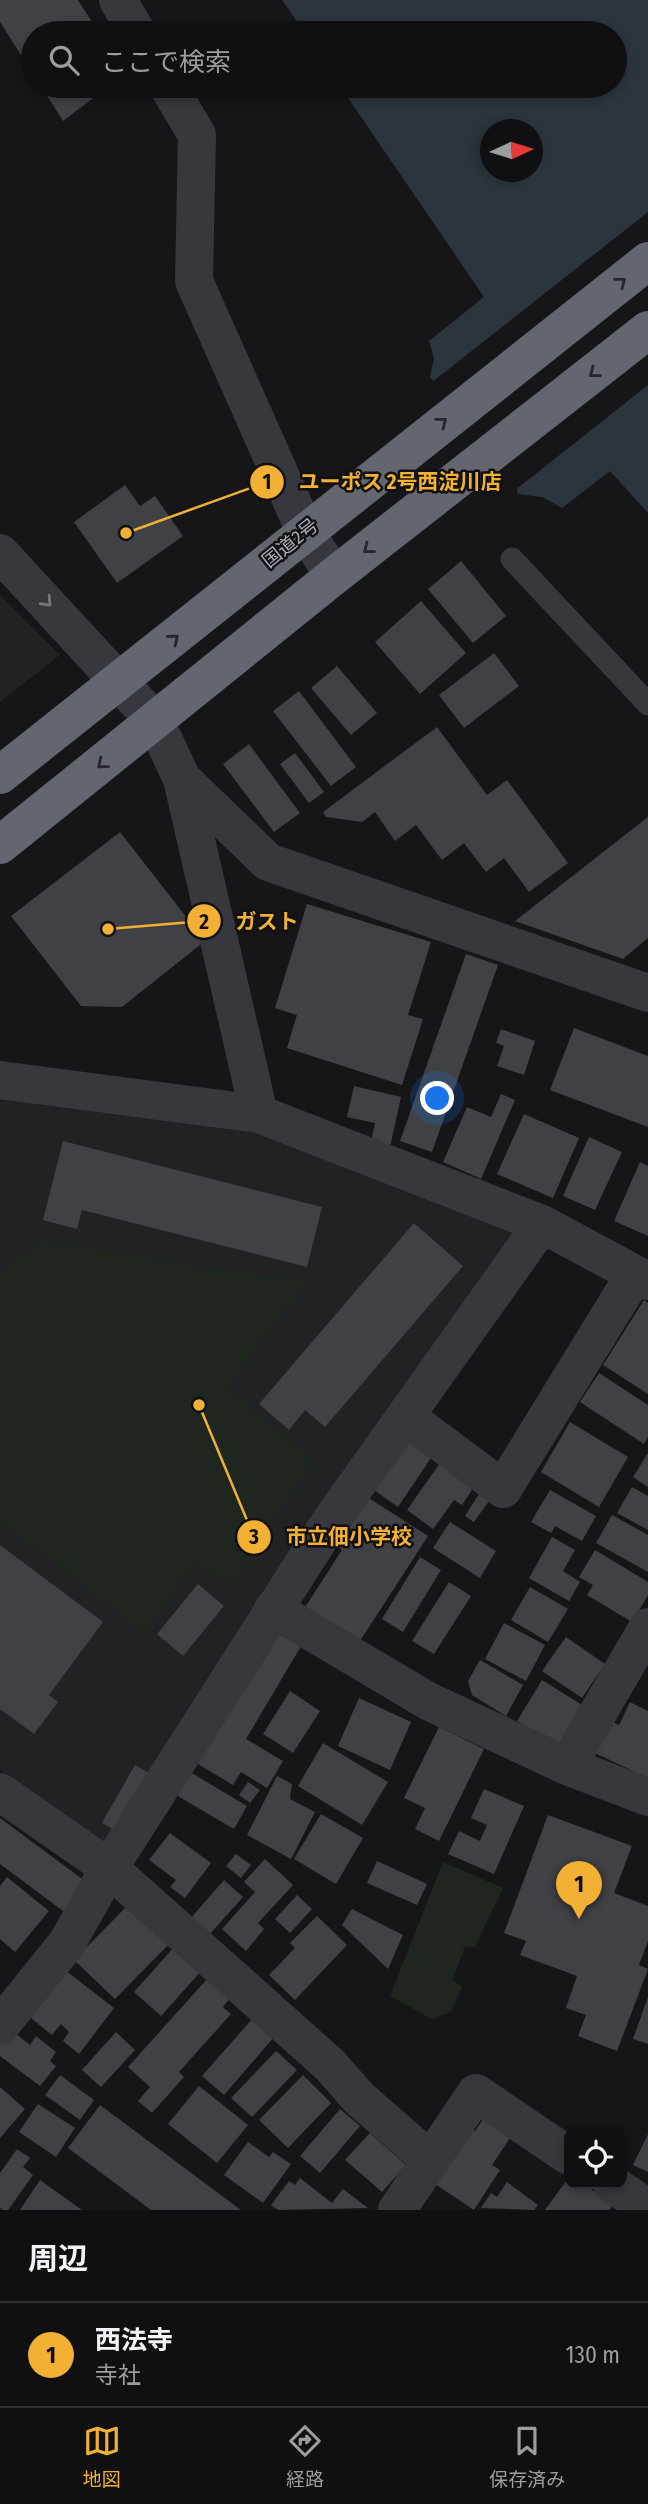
<!DOCTYPE html>
<html lang="ja">
<head>
<meta charset="utf-8">
<style>
	:root { --surface:#101012; --page:#19191b; --text:#f1f3f6; --muted:#9c9d9f; --line:#303032; --accent:#f2b134 }
	body { margin:0; font-family:"Fira Sans Condensed","Noto Sans JP",sans-serif; background:var(--page); color:var(--text) }
	.controls { position:absolute; right:21px; bottom:21px; display:grid; overflow:hidden; border-radius:14px; box-shadow:0 4px 10px #0003 }
	.controls button { width:63px; height:63px; display:grid; place-items:center; padding:0; border:0; border-bottom:2px solid var(--line); background:var(--surface); color:var(--text); font:35px sans-serif }
	.compass { position:absolute; left:480px; top:119px; width:63px; height:63px; border-radius:50%; background:var(--surface); box-shadow:0 4px 10px #0003; rotate:86deg }
	.you { position:absolute; left:438px; top:1099px; width:24px; height:24px; margin:-18px; border:5px solid #fff; border-radius:50%; background:#1a73e8; box-shadow:0 0 0 10px #1a73e833 }
	.badge { display:grid; place-items:center; width:46px; height:46px; border-radius:50%; background:var(--accent); color:#111; font-size:23px; font-weight:700 }
	.pin { position:absolute; translate:-50% -58px; filter:drop-shadow(0 2px 4px #0008) }
	.pin::after { content:''; position:absolute; top:37px; width:24px; height:21px; background:inherit; clip-path:polygon(0 0,100% 0,50% 100%) }
	.list { margin:0; padding:0; list-style:none }
	h2 { display:flex; justify-content:space-between; align-items:center; height:91px; margin:0; padding:0 28px; font-size:30px }
	h2 small { font-size:23px; font-weight:400; color:var(--muted) }
	.list li { display:grid; grid-template-columns:46px 1fr auto; gap:21px; align-items:center; box-sizing:border-box; height:105px; padding:0 28px; border-top:2px solid var(--line) }
	.list b { display:block; font-size:26px; white-space:nowrap }
	.list p { margin:0; font-size:23px; white-space:nowrap; color:var(--muted) }
	.list em { font-size:23px; font-style:normal; color:var(--muted) }
	.icon { flex:none; width:38px; height:38px; fill:none; stroke:currentColor; stroke-width:2; stroke-linecap:round; stroke-linejoin:round }
	.map { position:relative; flex:none; width:648px; height:2210px; overflow:hidden }
	.search { position:absolute; background:var(--surface); box-shadow:0 4px 10px #0003; left:21px; right:21px; top:21px; height:77px; display:flex; align-items:center; gap:18px; box-sizing:border-box; padding:0 24px; border-radius:38px; color:var(--muted); font-size:26px }
	.sheet { height:196px; background:var(--surface) }
	nav { display:flex; justify-content:space-around; align-items:center; box-sizing:border-box; height:98px; border-top:2px solid var(--line); background:var(--surface); font-size:19px; color:var(--muted) }
	nav a { display:grid; justify-items:center; gap:4px }
	nav .on { color:var(--accent) }
	.map>svg:first-child { display:block }
	.built { fill:#222225 }
	.green { fill:#1e261f }
	.water { fill:#2c353c; fill-rule:evenodd }
	.pier { fill:#161618 }
	.building { fill:#404145 }
	.lines { fill:none; stroke-linecap:round; stroke-linejoin:round }
	.lane { stroke:#37383d; stroke-width:23 }
	.street { stroke:#37383d; stroke-width:38 }
	.highway { stroke:#63666e; stroke-width:38 }
	.oneway { stroke:#26262a }
	.oneway2 { stroke:#757881 }
	.labels { text-anchor:middle; dominant-baseline:central; stroke-width:5; stroke-linejoin:round; paint-order:stroke }
	.street-label { font-size:19px; fill:#a8adb8; stroke:#111113 }
	.leader { fill:none; stroke:#f2b134; stroke-width:2.5 }
	.callout-dot { fill:#f2b134; stroke:#111113; stroke-width:2.5 }
	.mark-label { font-size:21px; text-anchor:middle; font-weight:bold; fill:#111 }
	.callout-label { font-size:21px; text-anchor:middle; font-weight:bold; fill:#f2b134; stroke:#111113; stroke-width:5; stroke-linejoin:round; paint-order:stroke }
</style>
</head>
<body>
<div class="map">
<svg width="648" height="2210" viewBox="0 0 648 2210">
	<rect width="100%" height="100%" fill="#161618"/>
	<!-- built -->
	<path class="built" d="M 0,595 L 60,655 L 0,702 Z
		M 0,1098 L 228,1123 L 515,1224 L 518,1236 L 120,1843 L 94,1843 L 0,1770 Z"/>
	<!-- green -->
	<path class="green" d="M 42,1241 L 308,1282 L 227,1387 L 314,1461 L 233,1586 L 194,1563 L 146,1634 L 0,1521 L 0,1273 Z
		M 443,1862 L 503,1888 L 475,1947 L 465,1946 L 453,1980 L 462,1987 L 451,2012 L 432,2019 L 390,1996 Z"/>
	<!-- water -->
	<path class="water" d="M 282,0 L 648,0 L 648,513 L 610,471 L 562,508 L 542,497 L 518,494 L 517,489 L 430,377 L 434,358 L 429,341 L 484,297 L 340,86 L 615,86 L 615,33 L 305,33 ZM 490,130 L 532,130 L 532,172 L 490,172 Z"/>
	<!-- pier -->
	<path class="pier" d="M 648,212 L 648,385 L 514,491 L 431,383 Z"/>
	<!-- building -->
	<path class="building" d="M 0,0 L 78,0 L 99,33 L 33,33 L 33,74 L 0,22 Z
		M 41,86 L 109,86 L 63,121 Z
		M 125,485 L 140,506 L 155,496 L 183,536 L 117,583 L 74,522 Z
		M 461,561 L 506,616 L 473,643 L 428,589 Z
		M 421,601 L 466,653 L 420,694 L 375,642 Z
		M 494,653 L 519,686 L 464,728 L 439,695 Z
		M 337,666 L 377,713 L 351,735 L 311,688 Z
		M 299,691 L 356,767 L 331,786 L 273,711 Z
		M 437,727 L 487,795 L 507,780 L 568,863 L 529,892 L 504,858 L 486,872 L 464,843 L 442,860 L 416,825 L 395,841 L 375,812 L 362,822 L 326,817 L 323,812 Z
		M 249,744 L 300,813 L 274,832 L 223,764 Z
		M 295,753 L 324,792 L 309,803 L 280,764 Z
		M 648,817 L 648,938 L 623,959 L 515,921 Z
		M 120,832 L 205,941 L 122,1007 L 81,1006 L 11,916 Z
		M 307,904 L 431,942 L 408,1015 L 423,1019 L 402,1085 L 287,1048 L 297,1015 L 275,1008 Z
		M 466,954 L 498,965 L 432,1152 L 400,1141 Z
		M 574,1028 L 648,1056 L 648,1127 L 550,1090 Z
		M 501,1029 L 535,1041 L 524,1075 L 497,1066 L 504,1046 L 496,1043 Z
		M 354,1086 L 401,1097 L 390,1147 L 371,1142 L 375,1123 L 347,1117 Z
		M 501,1094 L 515,1100 L 481,1179 L 443,1162 L 467,1107 L 491,1117 Z
		M 524,1114 L 579,1138 L 553,1198 L 497,1174 Z
		M 589,1137 L 622,1152 L 595,1210 L 563,1196 Z
		M 63,1141 L 322,1207 L 307,1267 L 82,1210 L 77,1229 L 43,1220 Z
		M 640,1162 L 648,1166 L 648,1236 L 614,1221 Z
		M 414,1223 L 463,1266 L 325,1427 L 305,1410 L 289,1430 L 259,1404 Z
		M 644,1300 L 648,1303 L 648,1394 L 603,1365 Z
		M 599,1373 L 648,1405 L 648,1437 L 644,1444 L 580,1402 Z
		M 570,1422 L 628,1457 L 599,1507 L 541,1472 Z
		M 402,1433 L 433,1455 L 398,1507 L 367,1485 Z
		M 648,1453 L 648,1487 L 633,1477 Z
		M 440,1463 L 474,1487 L 462,1505 L 454,1500 L 433,1529 L 407,1510 Z
		M 632,1487 L 648,1496 L 648,1530 L 617,1513 Z
		M 550,1490 L 596,1516 L 582,1541 L 555,1526 L 551,1533 L 531,1522 Z
		M 361,1493 L 428,1536 L 358,1644 L 304,1609 L 342,1550 L 333,1544 Z
		M 479,1494 L 489,1501 L 474,1522 L 465,1516 Z
		M 612,1515 L 648,1535 L 648,1572 L 596,1543 Z
		M 450,1522 L 496,1551 L 480,1578 L 433,1548 Z
		M 552,1537 L 575,1550 L 563,1571 L 580,1582 L 569,1601 L 529,1578 Z
		M 0,1545 L 103,1622 L 49,1695 L 58,1702 L 34,1734 L 0,1709 Z
		M 595,1550 L 648,1582 L 648,1595 L 632,1622 L 587,1595 L 593,1585 L 579,1577 Z
		M 420,1557 L 441,1570 L 403,1632 L 382,1619 Z
		M 449,1582 L 471,1596 L 434,1654 L 412,1641 Z
		M 198,1584 L 224,1606 L 183,1656 L 157,1634 Z
		M 530,1587 L 568,1609 L 548,1642 L 511,1620 Z
		M 504,1623 L 545,1645 L 526,1681 L 485,1659 Z
		M 287,1634 L 303,1643 L 246,1739 L 283,1761 L 267,1788 L 241,1772 L 233,1785 L 193,1761 L 265,1640 Z
		M 566,1637 L 605,1664 L 582,1698 L 542,1671 Z
		M 480,1660 L 523,1685 L 506,1716 L 472,1695 L 468,1681 Z
		M 542,1680 L 587,1708 L 561,1749 L 517,1721 Z
		M 290,1691 L 320,1711 L 293,1753 L 263,1734 Z
		M 359,1698 L 411,1722 L 390,1770 L 338,1746 Z
		M 630,1702 L 648,1711 L 648,1778 L 595,1753 L 611,1721 L 619,1725 Z
		M 439,1727 L 484,1749 L 439,1841 L 415,1829 L 425,1808 L 404,1798 Z
		M 323,1743 L 388,1782 L 362,1825 L 298,1786 Z
		M 135,1765 L 151,1774 L 118,1832 L 102,1823 Z
		M 190,1772 L 247,1806 L 234,1829 L 176,1795 Z
		M 277,1776 L 292,1784 L 290,1799 L 315,1812 L 291,1859 L 247,1835 Z
		M 248,1782 L 260,1790 L 250,1803 L 239,1795 Z
		M 484,1789 L 524,1806 L 494,1874 L 448,1854 L 459,1831 L 480,1841 L 487,1825 L 471,1818 Z
		M 321,1814 L 363,1838 L 336,1884 L 294,1859 Z
		M 548,1815 L 632,1846 L 614,1893 L 648,1906 L 648,1941 L 639,1965 L 648,1969 L 617,2051 L 578,2036 L 586,2015 L 566,2008 L 577,1976 L 520,1955 L 526,1941 L 504,1933 Z
		M 0,1818 L 89,1884 L 67,1914 L 0,1864 Z
		M 170,1833 L 211,1863 L 185,1898 L 170,1887 L 176,1880 L 149,1860 Z
		M 236,1854 L 251,1865 L 241,1878 L 226,1866 Z
		M 265,1859 L 293,1885 L 258,1923 L 264,1929 L 246,1951 L 222,1929 L 255,1892 L 244,1882 Z
		M 377,1861 L 427,1884 L 417,1905 L 367,1883 Z
		M 7,1877 L 49,1911 L 15,1952 L 0,1939 L 0,1886 Z
		M 224,1880 L 243,1897 L 208,1936 L 190,1919 Z
		M 297,1895 L 312,1909 L 290,1933 L 275,1919 Z
		M 128,1905 L 169,1944 L 115,1999 L 74,1960 Z
		M 352,1909 L 403,1935 L 388,1969 L 342,1925 Z
		M 317,1916 L 347,1945 L 295,2000 L 269,1975 L 295,1948 L 290,1943 Z
		M 176,1945 L 203,1969 L 161,2016 L 134,1992 Z
		M 61,1967 L 114,2008 L 79,2054 L 63,2041 L 69,2032 L 61,2024 L 52,2035 L 31,2018 Z
		M 208,1978 L 230,1998 L 223,2007 L 231,2014 L 179,2072 L 184,2077 L 152,2113 L 138,2101 L 150,2087 L 128,2067 Z
		M 648,1997 L 648,2044 L 633,2039 Z
		M 253,2018 L 274,2037 L 224,2095 L 202,2076 Z
		M 11,2030 L 30,2045 L 36,2036 L 56,2052 L 50,2061 L 56,2066 L 40,2086 L 0,2056 L 0,2044 Z
		M 116,2032 L 135,2050 L 101,2087 L 82,2070 Z
		M 276,2051 L 297,2070 L 252,2117 L 231,2098 Z
		M 60,2075 L 94,2100 L 80,2120 L 45,2095 Z
		M 303,2075 L 331,2103 L 288,2148 L 259,2120 Z
		M 199,2086 L 248,2125 L 217,2163 L 168,2124 Z
		M 0,2087 L 25,2109 L 0,2138 Z
		M 38,2104 L 75,2128 L 56,2157 L 19,2132 Z
		M 100,2105 L 241,2210 L 151,2210 L 68,2148 Z
		M 340,2109 L 360,2126 L 320,2173 L 300,2156 Z
		M 485,2116 L 512,2135 L 492,2165 L 500,2170 L 474,2210 L 435,2184 L 465,2125 L 475,2131 Z
		M 370,2133 L 406,2165 L 382,2192 L 345,2160 Z
		M 648,2134 L 648,2172 L 633,2165 Z
		M 248,2142 L 269,2157 L 273,2152 L 291,2164 L 263,2203 L 224,2175 Z
		M 17,2149 L 30,2158 L 23,2167 L 33,2175 L 8,2210 L 3,2210 L 0,2208 L 0,2173 Z
		M 569,2177 L 569,2184 L 584,2184 L 613,2205 L 609,2210 L 545,2210 Z
		M 300,2178 L 332,2203 L 343,2189 L 368,2208 L 278,2210 L 271,2205 L 289,2181 L 295,2185 Z
		M 40,2180 L 82,2210 L 20,2210 Z
		M 507,2182 L 538,2205 L 534,2210 L 481,2208 L 491,2193 L 497,2197 Z"/>
	<g class="lines">
		<!-- lane -->
		<path class="lane" d="M 512,559 L 648,704"/>
		<!-- street -->
		<path class="street" d="M 118,0 L 137,33
			M 168,86 L 197,135 L 194,281 L 305,531 L 334,576
			M 0,553 L 155,721 L 182,779 L 259,1114
			M 182,779 L 268,862 L 648,993
			M 0,1080 L 259,1114 L 542,1224 L 648,1281
			M 405,1416 L 503,1489 L 635,1274
			M 273,1609 L 428,1701 L 567,1766 L 648,1797
			M 567,1766 L 648,1627
			M 0,1792 L 109,1868 L 330,2065 L 359,2098 L 430,2160
			M 0,2026 L 67,1943 L 109,1868 L 330,1522 L 542,1224
			M 612,2184 L 648,2208
			M 397,2210 L 476,2093 L 569,2156"/>
		<!-- highway -->
		<path class="highway" d="M 0,775 L 648,261
			M 0,845 L 334,576 L 648,330"/>
	</g>
	<!-- one-way arrows -->
	<defs><path id="oneway-chevron" d="M-2-3.5L2.5 0L-2 3.5" fill="none" stroke-width="1.6" stroke-linecap="round" stroke-linejoin="round" transform="scale(1.75)"/></defs>
	<g class="oneway">
		<use href="#oneway-chevron" transform="translate(621 282) rotate(-38)"/>
		<use href="#oneway-chevron" transform="translate(594 373) rotate(142)"/>
		<use href="#oneway-chevron" transform="translate(442 422) rotate(-38)"/>
		<use href="#oneway-chevron" transform="translate(368 549) rotate(142)"/>
		<use href="#oneway-chevron" transform="translate(174 639) rotate(-39)"/>
		<use href="#oneway-chevron" transform="translate(102 764) rotate(141)"/>
	</g>
	<use class="oneway2" href="#oneway-chevron" transform="translate(47 602) rotate(47)"/>
	<g class="labels">
		<!-- street labels -->
		<g class="street-label">
			<text transform="translate(290 543) rotate(-39)">国道2号</text>
		</g>
	</g>
	<!-- callouts -->
	<path class="leader" d="M126 533L267 482M108 929L204 921M199 1405L254 1537"/>
	<g class="callout-dot">
		<circle cx="126" cy="533" r="7"/>
		<circle cx="108" cy="929" r="7"/>
		<circle cx="199" cy="1405" r="7"/>
		<circle cx="267" cy="482" r="18"/>
		<circle cx="204" cy="921" r="18"/>
		<circle cx="254" cy="1537" r="18"/>
	</g>
	<g class="mark-label">
		<text x="267" y="489">1</text>
		<text x="204" y="929">2</text>
		<text x="254" y="1544">3</text>
	</g>
	<g class="callout-label">
		<text x="400" y="489">ユーポス 2号西淀川店</text>
		<text x="267" y="929">ガスト</text>
		<text x="349" y="1544">市立佃小学校</text>
	</g>
</svg>
<div class="controls">
<button><svg class="icon" aria-label="locate" viewBox="0 0 24 24"><circle cx="12" cy="12" r="6"/><path d="M12 2v4M12 18v4M2 12h4M18 12h4"/></svg></button>
</div>
<svg class="compass" viewBox="-18 -18 36 36"><path d="M0-13l5 13h-10z" fill="#e53935"/><path d="M0 13l5-13h-10z" fill="#9c9d9f"/></svg>
<div class="you"></div>
<div class="pin badge" style="left:579px;top:1919px">1</div>
<div class="search"><svg class="icon" aria-label="search" viewBox="0 0 24 24"><circle cx="10" cy="10" r="6"/><path d="M15 15l6 6"/></svg>ここで検索</div>
</div>
<section class="sheet">
<h2>周辺<small></small></h2>
<ul class="list">
<li><span class="badge">1</span><div><b>西法寺</b><p>寺社</p></div><em>130 m</em></li>
</ul>
</section>
<nav>
<a class="on"><svg class="icon" aria-label="map" viewBox="0 0 24 24"><path d="M3 6l6-2 6 2 6-2v14l-6 2-6-2-6 2zM9 4v14M15 6v14"/></svg>地図</a>
<a><svg class="icon" aria-label="directions" viewBox="0 0 24 24"><path d="M12 3l9 9-9 9-9-9zM9 14v-3h6M13 9l2 2-2 2"/></svg>経路</a>
<a><svg class="icon" aria-label="saved" viewBox="0 0 24 24"><path d="M7 4h10v16l-5-4-5 4z"/></svg>保存済み</a>
</nav>
</body>
</html>
